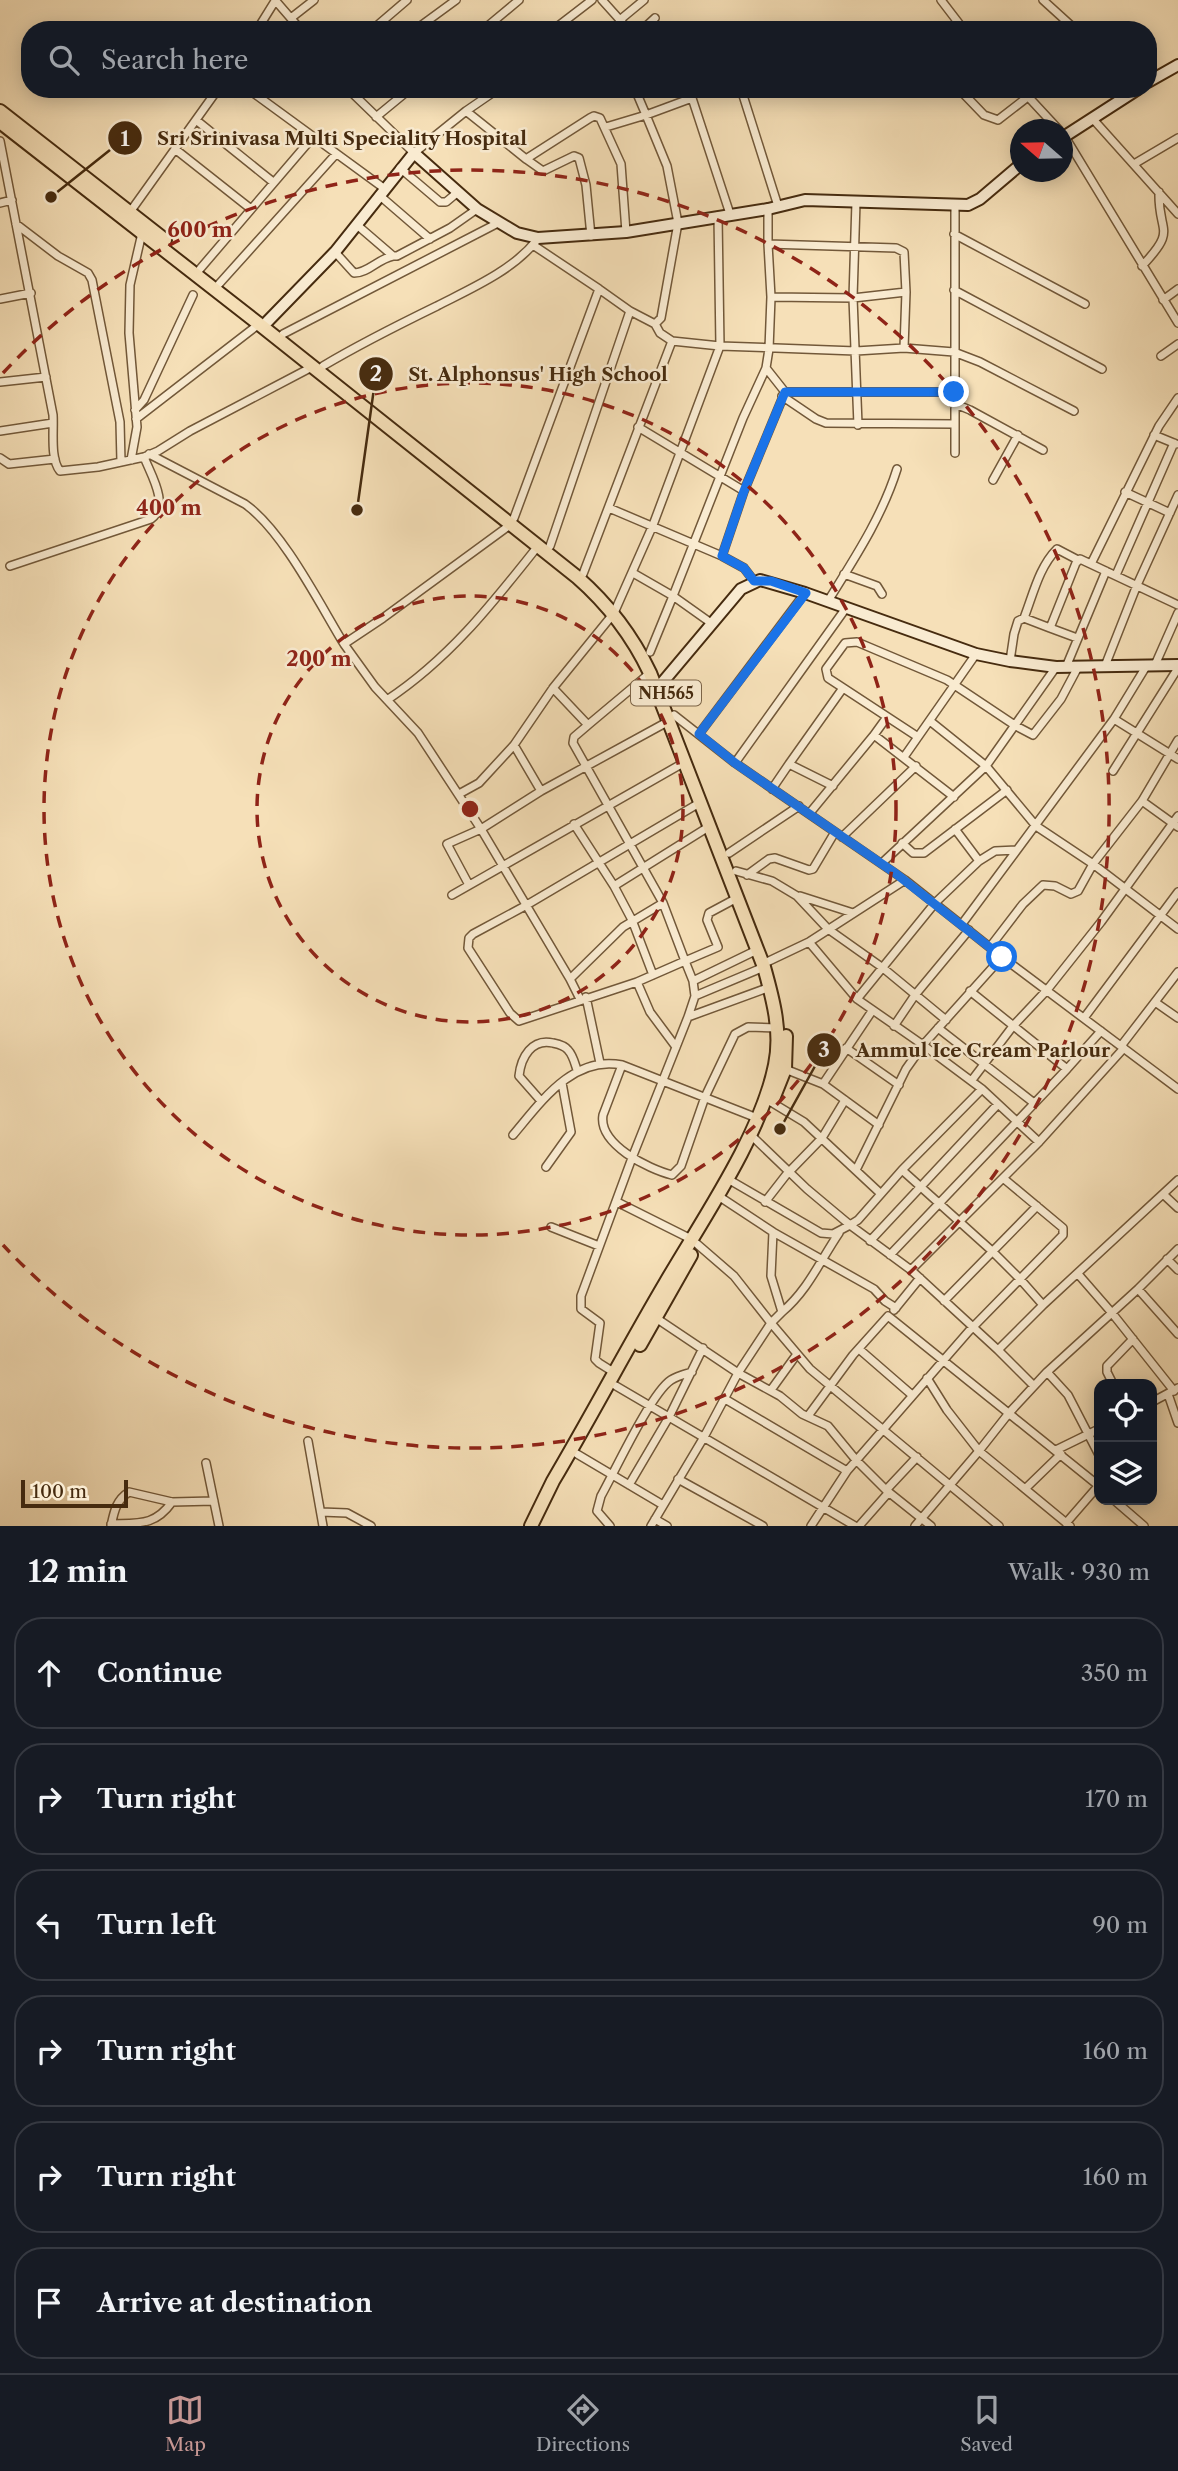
<!DOCTYPE html>
<html lang="en">
<head>
<meta charset="utf-8">
<style>
	:root { --surface:#171b24; --page:#20242c; --text:#f1f3f6; --muted:#9ea1a6; --line:#363941; --accent:#c59692 }
	body { margin:0; font-family:"Libre Caslon Text",serif; background:var(--page); color:var(--text) }
	.controls { position:absolute; right:21px; bottom:21px; display:grid; overflow:hidden; border-radius:14px; box-shadow:0 4px 18px #0003 }
	.controls button { width:63px; height:63px; display:grid; place-items:center; padding:0; border:0; border-bottom:2px solid var(--line); background:var(--surface); color:var(--text); font:35px sans-serif }
	.compass { position:absolute; left:1010px; top:119px; width:63px; height:63px; border-radius:50%; background:var(--surface); box-shadow:0 4px 18px #0003; rotate:290deg }
	.scale { position:absolute; left:21px; bottom:18px; width:107px; box-sizing:border-box; padding-left:7px; border:4px solid #462b0f; border-top:0; font-size:19px; line-height:24px; white-space:nowrap; color:#462b0f; -webkit-text-stroke:5px #f9ebd1; paint-order:stroke }
	.stop { position:absolute; width:21px; height:21px; margin:-16px; border:5px solid #1a73e8; border-radius:50%; background:#fff }
	.stop.end { background:#1a73e8; border-color:#fff; box-shadow:0 2px 7px #0008 }
	.list { margin:0; padding:0; list-style:none }
	h2 { display:flex; justify-content:space-between; align-items:center; height:91px; margin:0; padding:0 28px; font-size:30px }
	h2 small { font-size:23px; font-weight:400; color:var(--muted) }
	.list li { display:grid; grid-template-columns:46px 1fr auto; gap:21px; align-items:center; box-sizing:border-box; height:112px; margin:0 14px 14px; padding:0 14px; border:2px solid var(--line); border-radius:28px }
	.list b { display:block; font-size:26px; white-space:nowrap }
	.list em { font-size:23px; font-style:normal; color:var(--muted) }
	.icon { flex:none; width:38px; height:38px; fill:none; stroke:currentColor; stroke-width:2; stroke-linecap:round; stroke-linejoin:round }
	.map { position:relative; flex:none; width:1178px; height:1526px; overflow:hidden }
	.search { position:absolute; background:var(--surface); box-shadow:0 4px 18px #0003; left:21px; right:21px; top:21px; height:77px; display:flex; align-items:center; gap:18px; box-sizing:border-box; padding:0 24px; border-radius:28px; color:var(--muted); font-size:26px }
	.sheet { height:847px; background:var(--surface) }
	nav { display:flex; justify-content:space-around; align-items:center; box-sizing:border-box; height:98px; border-top:2px solid var(--line); background:var(--surface); font-size:19px; color:var(--muted) }
	nav a { display:grid; justify-items:center; gap:4px }
	nav .on { color:var(--accent) }
	.map>svg:first-child { display:block }
	.lines { fill:none; stroke-linecap:round; stroke-linejoin:round }
	.street-casing { stroke:#725839; stroke-width:10 }
	.secondary-casing { stroke:#462b0f; stroke-width:14 }
	.highway-casing { stroke:#462b0f; stroke-width:16 }
	.street { stroke:#f9ebd1; stroke-width:7 }
	.secondary { stroke:#f9ebd1; stroke-width:10 }
	.highway { stroke:#f6e0b8; stroke-width:12 }
	.route { stroke:#1a73e8; stroke-width:9 }
	.ring { fill:none; stroke:#8f2418; stroke-width:3.5; stroke-dasharray:12 9 }
	.labels { text-anchor:middle; dominant-baseline:central; stroke-width:5; stroke-linejoin:round; paint-order:stroke }
	.shield { fill:#f9ebd1; stroke:#7c6549; stroke-width:2 }
	.shield-label { font-size:16px; font-weight:bold; fill:#462b0f }
	.centre { fill:#8f2418; stroke:#f9ebd1; stroke-width:3.5 }
	.ring-label { font-size:21px; text-anchor:middle; font-weight:bold; fill:#8f2418; stroke:#f9ebd1; stroke-width:5; stroke-linejoin:round; paint-order:stroke }
	.leader { fill:none; stroke:#462b0f; stroke-width:2.5 }
	.callout-dot { fill:#462b0f; stroke:#f9ebd1; stroke-width:2.5 }
	.mark-label { font-size:21px; text-anchor:middle; font-weight:bold; fill:#fff }
	.callout-label { font-size:19px; text-anchor:middle; font-weight:bold; fill:#462b0f; stroke:#f9ebd1; stroke-width:5; stroke-linejoin:round; paint-order:stroke }
</style>
</head>
<body>
<div class="map">
<svg width="1178" height="1526" viewBox="0 0 1178 1526">
	<rect width="100%" height="100%" fill="#f6e0b8"/>
	<filter id="stains"><feTurbulence type="fractalNoise" baseFrequency=".00286" numOctaves="4"/><feColorMatrix values="0 0 0 0 .2 0 0 0 0 .09 0 0 0 0 .02 0 0 0 .5 -.17"/></filter>
	<radialGradient id="worn" r=".72"><stop offset=".6" stop-color="#630" stop-opacity="0"/><stop offset="1" stop-color="#630" stop-opacity=".3"/></radialGradient>
	<g class="lines">
		<!-- street casing -->
		<g class="street-casing">
			<path id="street" d="M 275,0 L 301,30
				M 602,0 L 629,30
				M 941,0 L 964,30
				M 1043,0 L 1076,30
				M 291,18 L 314,0
				M 621,19 L 644,0
				M 720,28 L 721,30
				M 257,30 L 275,1
				M 372,30 L 407,0
				M 415,30 L 456,0
				M 483,30 L 519,0
				M 553,30 L 592,0
				M 642,30 L 655,18
				M 248,89 L 385,189
				M 348,89 L 414,153 L 466,111
				M 498,89 L 466,111 L 526,159 L 590,118 L 594,116 L 600,118 L 621,164 L 626,232
				M 535,89 L 541,93 L 553,89
				M 635,89 L 646,115 L 692,98 L 730,214
				M 741,89 L 778,206
				M 959,89 L 984,115 L 998,120 L 1038,89
				M 1021,89 L 1059,130
				M 376,117 L 410,89
				M 1092,118 L 1178,214
				M 196,120 L 273,182
				M 1064,135 L 1178,323
				M 0,141 L 53,415 C 54,431 50,459 60,471 L 98,467 L 144,457 L 158,451 L 190,431 L 312,367
				M 175,149 L 251,209
				M 526,159 L 543,171 L 574,156 L 579,158 L 586,185 L 591,236
				M 1134,164 L 1178,138
				M 400,168 L 440,202 L 446,202 L 458,192
				M 379,195 L 430,239
				M 856,202 L 853,298 L 858,425
				M 0,203 L 12,200
				M 768,209 L 768,244 L 896,248 L 904,252 L 906,292 L 904,348
				M 130,212 L 218,89
				M 718,216 L 720,346 L 856,351 L 904,348 L 954,352 L 980,362 L 1074,411
				M 16,224 L 58,256 L 88,273 L 92,280 L 120,422 L 121,462
				M 357,225 L 393,256 L 397,256 L 450,228 L 477,209
				M 954,234 L 1085,304
				M 335,252 L 354,273 C 368,273 378,259 393,256
				M 1142,266 C 1178,228 1158,234 1159,192
				M 200,269 L 313,137
				M 219,284 L 336,154
				M 599,289 L 630,311
				M 954,290 L 1102,369
				M 771,297 L 853,298 L 906,292
				M 0,299 L 31,293
				M 1163,300 L 1178,289
				M 655,324 L 660,333 L 672,341
				M 283,334 L 498,223
				M 1161,356 L 1178,344
				M 323,366 C 360,344 398,325 437,306 C 470,289 512,271 536,241
				M 766,368 L 785,392
				M 0,382 L 46,377
				M 782,396 L 816,419 L 826,423 L 954,424
				M 953,403 L 970,410 L 1043,450
				M 135,410 L 144,400 L 193,295
				M 136,419 L 259,324
				M 638,427 L 744,491
				M 0,431 L 53,423
				M 1154,435 L 1176,444
				M 955,453 L 955,205
				M 149,454 L 245,504 C 283,531 319,603 344,644
				M 0,458 L 9,464 L 55,459
				M 131,460 L 137,427 L 129,333 L 130,285 L 142,233
				M 993,480 L 1018,435
				M 1125,492 L 1170,513
				M 609,508 L 722,556 L 744,491 L 785,392 L 954,392
				M 514,518 L 599,289 L 533,245
				M 510,525 L 383,618 L 344,644 L 375,687 L 418,733 L 481,829 L 541,791 L 669,721
				M 550,546 L 630,311 L 655,324 L 661,318 L 678,223 L 667,166 L 646,115 L 606,127
				M 722,556 L 744,568 L 754,581
				M 1091,564 L 1159,426 L 1178,398
				M 10,566 L 151,519 C 170,505 151,475 144,457
				M 633,573 L 673,596 L 743,418 L 766,368 L 769,349 L 771,297 L 768,244
				M 844,574 L 877,586 L 882,594
				M 1116,575 L 1174,443
				M 828,601 C 854,559 882,517 897,469
				M 1024,618 C 1033,595 1039,567 1057,549 L 1078,560
				M 1077,638 L 1050,628 L 1076,563 L 1080,559 L 1178,605
				M 650,652 L 673,596 L 711,623
				M 1010,661 L 1014,634 L 1018,621 L 1024,618 L 1050,628
				M 1155,665 L 1178,613
				M 1105,666 L 1137,585 L 1178,495
				M 1066,667 L 1106,571
				M 553,688 L 588,725 L 650,673
				M 387,700 C 449,659 492,604 538,546
				M 674,715 L 735,763 L 905,880 L 1002,957 L 1178,1089
				M 1114,719 L 1178,759
				M 930,721 L 986,766 L 1036,826 L 1093,864 L 1178,929
				M 699,734 L 805,593
				M 874,735 L 954,797
				M 918,737 L 828,678 L 826,669 L 845,643 L 857,642 L 947,680 L 1016,726 L 1033,735 L 1061,699 L 1078,667
				M 904,757 L 976,654
				M 735,763 L 846,608
				M 789,764 L 843,688
				M 1113,771 L 1178,668
				M 772,789 L 789,764 L 833,786
				M 541,791 L 514,745 L 553,688 L 614,613 L 653,525 L 720,346 L 672,341 L 583,574
				M 459,794 L 479,783 L 514,745
				M 1142,801 L 1178,827
				M 809,814 L 874,735 L 887,717
				M 574,824 L 614,886 L 632,920 L 653,975 L 685,961 L 663,903
				M 842,837 L 916,766
				M 902,843 L 913,853 L 924,853 L 1007,790
				M 729,853 L 799,806
				M 979,861 L 995,851 L 1017,850 L 1114,719 L 1147,665
				M 882,863 L 986,766 L 1056,667
				M 736,871 L 772,881 L 797,896 L 828,929 L 883,968 L 946,1020
				M 747,875 L 769,859 L 775,858 L 809,870 L 813,869 L 835,832
				M 469,885 L 447,844 L 481,829 L 570,979 L 623,927 L 663,903 L 573,743 L 574,737 L 588,725
				M 614,886 L 710,826
				M 452,895 L 685,762
				M 800,896 L 853,913
				M 962,924 L 1017,850
				M 809,942 L 857,999 L 935,903 L 979,861 L 955,829
				M 990,947 L 1023,904 L 1043,885 L 1055,886 L 1071,894 L 1078,891 L 1093,864 L 1142,801 L 1178,740
				M 1002,957 L 923,1045 L 982,1089 L 1039,1142
				M 769,961 L 809,942 L 905,880
				M 653,975 L 637,982 L 650,1012 L 676,1047
				M 570,979 L 580,999
				M 693,981 L 685,961 L 718,947 L 707,920 L 709,913 L 737,898
				M 637,982 L 519,1021 L 510,1013 L 468,948 L 469,938 L 473,934 L 525,906 L 701,802
				M 970,991 L 1067,1069 L 1101,1031
				M 695,996 L 764,967
				M 586,997 L 600,1063
				M 1155,1002 L 1178,1018
				M 688,1017 L 770,987
				M 1084,1018 L 1178,892
				M 894,1026 L 915,995 L 969,930
				M 938,1028 L 1034,1103
				M 1121,1046 L 1178,972
				M 846,1048 L 899,1085
				M 622,1065 L 603,1115 C 598,1144 648,1169 672,1175 L 681,1166 L 705,1097 L 735,1034 L 748,1027 L 778,1028
				M 785,1069 L 823,1084 L 879,1125
				M 972,1080 L 1013,1026 L 1047,990 L 1101,922 L 1178,816
				M 823,1084 L 872,1011
				M 541,1101 L 519,1076 C 521,1057 532,1038 553,1043 C 558,1044 565,1046 568,1050 C 573,1055 575,1064 577,1070
				M 771,1102 L 804,1122 L 880,1193
				M 513,1135 C 541,1102 573,1055 622,1065 L 757,1118
				M 755,1139 L 807,1189 L 850,1225 L 858,1220 L 902,1170 L 982,1089
				M 546,1167 L 571,1132 L 562,1083
				M 856,1170 L 906,1069 L 923,1045 L 857,999
				M 1003,1178 L 1063,1228 L 1063,1235 L 1020,1279 L 1043,1305 L 1178,1180
				M 733,1182 L 821,1233 L 833,1234 L 850,1225 L 911,1270 L 973,1327 L 1020,1279 L 992,1251 L 902,1170
				M 1163,1194 L 1178,1208
				M 617,1202 L 691,1239
				M 765,1202 L 786,1175 L 822,1138 L 845,1100
				M 551,1227 L 599,1246
				M 773,1232 L 874,1289 L 885,1301 L 896,1308
				M 870,1241 L 998,1104
				M 697,1244 L 734,1276 L 771,1323 L 782,1312 L 771,1276 L 773,1232 L 723,1199
				M 890,1255 L 1067,1069
				M 1167,1259 L 1178,1270
				M 911,1270 L 1039,1142 L 1124,1048
				M 1078,1274 L 1112,1313 L 1174,1391
				M 1138,1289 L 1178,1334
				M 944,1301 L 1037,1206
				M 894,1310 L 920,1278
				M 782,1312 C 808,1290 820,1261 839,1233
				M 656,1318 L 738,1373 L 780,1396 L 802,1414 L 828,1426 L 856,1460 L 886,1490 L 931,1526
				M 859,1349 L 912,1395
				M 998,1350 L 1034,1386
				M 1047,1372 L 1068,1395 L 1099,1455
				M 615,1373 L 599,1363 L 595,1359 L 600,1323 L 581,1309 L 581,1296 L 632,1158 L 688,1017 L 695,996 L 693,981 L 757,950
				M 927,1378 L 947,1410 L 979,1451 L 1070,1526
				M 1113,1384 L 1107,1372 L 1107,1366 L 1133,1339
				M 616,1386 L 855,1526
				M 771,1390 L 797,1354
				M 1168,1394 L 1178,1423
				M 725,1399 L 847,1471
				M 1152,1402 L 1178,1388
				M 808,1416 L 853,1355 L 888,1316 L 1099,1486
				M 308,1441 L 323,1526
				M 1056,1450 L 1099,1429
				M 577,1454 L 663,1505
				M 206,1463 L 219,1526
				M 678,1479 L 763,1526
				M 629,1485 L 669,1417 L 703,1348
				M 1026,1488 L 1061,1454
				M 886,1490 L 917,1457
				M 1114,1500 L 1144,1526
				M 321,1512 L 347,1513 L 371,1526
				M 655,1519 L 667,1526
				M 1066,1523 L 1099,1485
				M 111,1524 C 139,1523 155,1526 172,1502
				M 111,1526 C 114,1512 116,1500 129,1492 L 172,1502 L 214,1501
				M 610,1526 L 597,1511 L 601,1496 C 615,1471 651,1393 671,1380 C 677,1376 685,1374 692,1372
				M 651,1526 L 704,1437 L 738,1373 L 771,1323 L 810,1369 L 999,1526
				M 811,1526 L 847,1471 L 969,1331 L 973,1327 L 998,1350 L 1043,1305
				M 859,1526 L 889,1492
				M 915,1526 L 979,1451 L 1009,1413 L 1047,1372 L 1138,1289 L 1178,1249"/>
		</g>
		<!-- secondary casing -->
		<g class="secondary-casing">
			<path id="secondary" d="M 1148,82 L 1178,65
				M 1062,138 L 1138,89
				M 267,322 L 335,252 L 414,153 L 477,209 L 517,233 L 538,238 L 626,232 L 768,209 L 805,200 L 968,205 L 980,199 L 1020,165
				M 662,683 L 741,589 L 760,580 L 805,593 L 976,654 L 1010,661 L 1056,667 L 1178,665"/>
		</g>
		<!-- highway casing -->
		<g class="highway-casing">
			<path id="highway" d="M 0,111 L 165,240
				M 0,122 L 259,324 L 577,577 C 609,605 632,635 650,673 L 764,967 C 773,999 782,1032 775,1065 C 761,1135 702,1220 666,1282 C 627,1348 592,1415 553,1481 L 531,1526
				M 773,1099 L 785,1069 L 786,1036
				M 640,1345 L 691,1255"/>
		</g>
		<!-- street -->
		<use href="#street" class="street"/>
		<!-- secondary -->
		<use href="#secondary" class="secondary"/>
		<!-- highway -->
		<use href="#highway" class="highway"/>
	</g>
	<g class="lines">
		<!-- route -->
		<path class="route" d="M 954,392 L 785,392 L 744,491 L 722,556 L 744,568 L 754,581 L 771,581 L 806,593 L 699,734 L 735,763 L 895,873 L 1002,957"/>
	</g>
	<!-- distance rings -->
	<g class="ring">
		<circle cx="470" cy="809" r="213"/>
		<circle cx="470" cy="809" r="426"/>
		<path d="M3 373A639 639 0 1 1 3 1245"/>
	</g>
	<g class="labels">
		<!-- shield labels -->
		<rect class="shield" x="631" y="680.5" width="70" height="25" rx="5"/>
		<g class="shield-label">
			<text x="666" y="693">NH565</text>
		</g>
	</g>
	<circle cx="470" cy="809" r="10" class="centre"/>
	<g class="ring-label">
		<text x="200" y="237">600 m</text>
		<text x="169" y="515">400 m</text>
		<text x="319" y="666">200 m</text>
	</g>
	<!-- callouts -->
	<path class="leader" d="M51 197L125 138M357 510L376 374M780 1129L824 1050"/>
	<g class="callout-dot">
		<circle cx="51" cy="197" r="7"/>
		<circle cx="357" cy="510" r="7"/>
		<circle cx="780" cy="1129" r="7"/>
		<circle cx="125" cy="138" r="18"/>
		<circle cx="376" cy="374" r="18"/>
		<circle cx="824" cy="1050" r="18"/>
	</g>
	<g class="mark-label">
		<text x="125" y="146">1</text>
		<text x="376" y="381">2</text>
		<text x="824" y="1057">3</text>
	</g>
	<g class="callout-label">
		<text x="342" y="145">Sri Srinivasa Multi Speciality Hospital</text>
		<text x="538" y="381">St. Alphonsus' High School</text>
		<text x="983" y="1057">Ammul Ice Cream Parlour</text>
	</g>
	<rect width="100%" height="100%" filter="url(#stains)"/>
	<rect width="100%" height="100%" fill="url(#worn)"/>
</svg>
<div class="controls">
<button><svg class="icon" aria-label="locate" viewBox="0 0 24 24"><circle cx="12" cy="12" r="6"/><path d="M12 2v4M12 18v4M2 12h4M18 12h4"/></svg></button>
<button><svg class="icon" aria-label="layers" viewBox="0 0 24 24"><path d="M12 4l9 5-9 5-9-5zM3 14l9 5 9-5"/></svg></button>
</div>
<svg class="compass" viewBox="-18 -18 36 36"><path d="M0-13l5 13h-10z" fill="#e53935"/><path d="M0 13l5-13h-10z" fill="#9ea1a6"/></svg>
<div class="scale">100 m</div>
<div class="stop" style="left:1002px;top:957px"></div>
<div class="stop end" style="left:954px;top:392px"></div>
<div class="search"><svg class="icon" aria-label="search" viewBox="0 0 24 24"><circle cx="10" cy="10" r="6"/><path d="M15 15l6 6"/></svg>Search here</div>
</div>
<section class="sheet">
<h2>12 min<small>Walk · 930 m</small></h2>
<ul class="list">
<li><svg class="icon" aria-label="ahead" viewBox="0 0 24 24"><path d="M12 20V5M6 11l6-6 6 6"/></svg><div><b>Continue</b></div><em>350 m</em></li>
<li><svg class="icon" aria-label="right" viewBox="0 0 24 24"><path d="M7 20v-9h11M14 6l5 5-5 5"/></svg><div><b>Turn right</b></div><em>170 m</em></li>
<li><svg class="icon" aria-label="left" viewBox="0 0 24 24"><path d="M17 20v-9H6M10 6l-5 5 5 5"/></svg><div><b>Turn left</b></div><em>90 m</em></li>
<li><svg class="icon" aria-label="right" viewBox="0 0 24 24"><path d="M7 20v-9h11M14 6l5 5-5 5"/></svg><div><b>Turn right</b></div><em>160 m</em></li>
<li><svg class="icon" aria-label="right" viewBox="0 0 24 24"><path d="M7 20v-9h11M14 6l5 5-5 5"/></svg><div><b>Turn right</b></div><em>160 m</em></li>
<li><svg class="icon" aria-label="arrive" viewBox="0 0 24 24"><path d="M6 21V4h12l-3 4 3 4H6"/></svg><div><b>Arrive at destination</b></div></li>
</ul>
</section>
<nav>
<a class="on"><svg class="icon" aria-label="map" viewBox="0 0 24 24"><path d="M3 6l6-2 6 2 6-2v14l-6 2-6-2-6 2zM9 4v14M15 6v14"/></svg>Map</a>
<a><svg class="icon" aria-label="directions" viewBox="0 0 24 24"><path d="M12 3l9 9-9 9-9-9zM9 14v-3h6M13 9l2 2-2 2"/></svg>Directions</a>
<a><svg class="icon" aria-label="saved" viewBox="0 0 24 24"><path d="M7 4h10v16l-5-4-5 4z"/></svg>Saved</a>
</nav>
</body>
</html>
